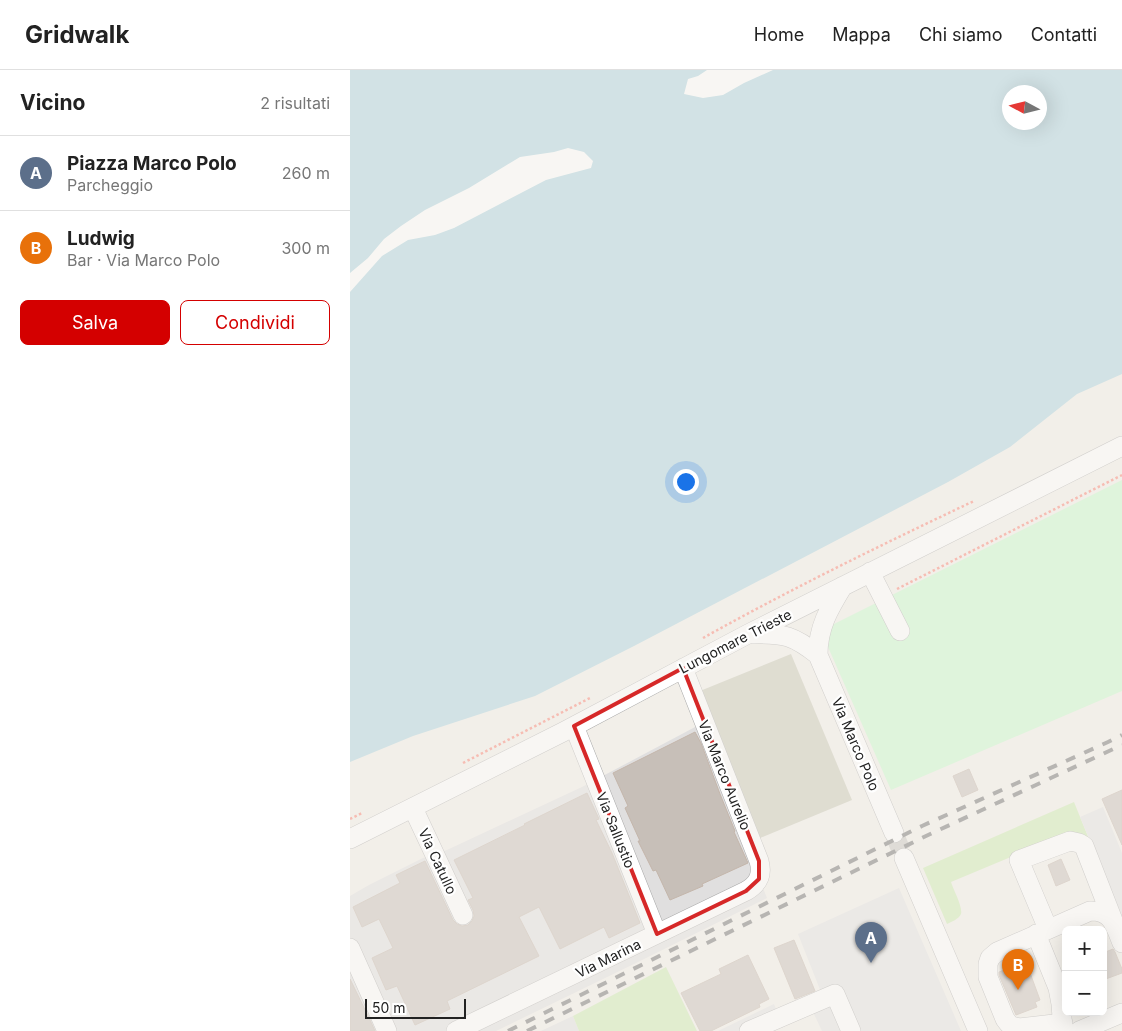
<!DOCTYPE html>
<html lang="it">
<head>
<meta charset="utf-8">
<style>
	:root { --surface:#fff; --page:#f6f6f6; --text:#222; --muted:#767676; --line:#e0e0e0; --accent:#d40000 }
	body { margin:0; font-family:Inter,sans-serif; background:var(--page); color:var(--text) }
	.controls { position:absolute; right:15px; bottom:15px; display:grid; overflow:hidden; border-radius:8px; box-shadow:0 5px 20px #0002 }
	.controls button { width:45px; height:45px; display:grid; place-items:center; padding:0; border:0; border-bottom:1px solid var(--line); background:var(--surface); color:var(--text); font:25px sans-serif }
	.compass { position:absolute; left:652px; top:15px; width:45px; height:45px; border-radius:50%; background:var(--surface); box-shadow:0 5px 20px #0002; rotate:277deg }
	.scale { position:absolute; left:15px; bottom:12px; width:101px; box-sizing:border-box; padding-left:5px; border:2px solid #222; border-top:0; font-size:14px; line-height:18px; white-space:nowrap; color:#222; -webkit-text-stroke:4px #fff; paint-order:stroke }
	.you { position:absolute; left:335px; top:411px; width:18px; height:18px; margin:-12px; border:4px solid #fff; border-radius:50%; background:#1a73e8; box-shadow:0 0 0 8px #1a73e833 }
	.badge { display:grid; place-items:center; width:32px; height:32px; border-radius:50%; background:var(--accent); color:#fff; font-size:16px; font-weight:700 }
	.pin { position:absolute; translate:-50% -41px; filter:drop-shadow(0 1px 2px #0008) }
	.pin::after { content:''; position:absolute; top:26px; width:18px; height:15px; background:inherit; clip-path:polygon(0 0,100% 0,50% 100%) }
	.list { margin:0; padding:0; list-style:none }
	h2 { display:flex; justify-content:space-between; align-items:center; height:65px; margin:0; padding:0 20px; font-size:21px }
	h2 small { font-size:16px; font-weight:400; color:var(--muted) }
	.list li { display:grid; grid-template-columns:32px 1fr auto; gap:15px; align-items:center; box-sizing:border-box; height:75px; padding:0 20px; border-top:1px solid var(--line) }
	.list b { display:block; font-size:19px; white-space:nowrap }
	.list p { margin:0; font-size:16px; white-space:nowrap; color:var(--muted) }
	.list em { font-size:16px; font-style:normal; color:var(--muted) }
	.actions { display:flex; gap:10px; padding:15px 20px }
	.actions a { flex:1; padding:11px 0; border:1px solid var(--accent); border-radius:8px; text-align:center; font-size:18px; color:var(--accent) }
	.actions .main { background:var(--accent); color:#fff }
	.map { position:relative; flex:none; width:772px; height:961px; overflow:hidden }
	header { display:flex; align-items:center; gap:30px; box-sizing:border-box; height:70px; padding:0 25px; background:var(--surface); border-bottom:1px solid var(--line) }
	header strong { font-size:24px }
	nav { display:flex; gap:28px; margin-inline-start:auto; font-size:18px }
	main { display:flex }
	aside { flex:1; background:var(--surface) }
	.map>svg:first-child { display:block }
	.residential { fill:#e0dfdf }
	.construction { fill:#c7c7b4 }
	.grass { fill:#cdebb0 }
	.park { fill:#c8facc }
	.parking { fill:#e2e2e2 }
	.water { fill:#aad3df; fill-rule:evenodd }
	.pier { fill:#fff }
	.building { fill:#c7bfb8; stroke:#c4b6ab }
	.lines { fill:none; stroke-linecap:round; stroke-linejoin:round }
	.minor-tunnel { stroke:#c8c6c1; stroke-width:19; stroke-dasharray:19 9; stroke-linecap:butt }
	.minor-casing { stroke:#a9a9a9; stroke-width:20 }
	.path { stroke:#fa8072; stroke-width:2.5; stroke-dasharray:2.5 2.5; stroke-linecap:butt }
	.minor { stroke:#fff; stroke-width:19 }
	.rail { stroke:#707070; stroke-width:4; stroke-dasharray:10 10; stroke-linecap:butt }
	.marked { fill:none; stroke:#d62828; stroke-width:4; stroke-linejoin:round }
	.labels { text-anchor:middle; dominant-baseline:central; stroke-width:4.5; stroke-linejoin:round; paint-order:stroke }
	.street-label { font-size:14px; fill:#222; stroke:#fff }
</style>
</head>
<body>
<header>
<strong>Gridwalk</strong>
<nav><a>Home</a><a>Mappa</a><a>Chi siamo</a><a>Contatti</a></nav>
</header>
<main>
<aside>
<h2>Vicino<small>2 risultati</small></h2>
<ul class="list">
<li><span class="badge" style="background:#5c6f8a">A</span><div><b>Piazza Marco Polo</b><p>Parcheggio</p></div><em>260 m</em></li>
<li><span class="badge" style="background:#e8710a">B</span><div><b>Ludwig</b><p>Bar · Via Marco Polo</p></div><em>300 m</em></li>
</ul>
<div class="actions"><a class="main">Salva</a><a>Condividi</a></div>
</aside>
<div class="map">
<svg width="772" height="961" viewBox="0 0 772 961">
	<rect width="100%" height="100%" fill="#f2efe9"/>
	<!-- residential -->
	<path class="residential" d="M 347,656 L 417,828 L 288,892 L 146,961 L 0,961 L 0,826 L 19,815 L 73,788 L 97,780 L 232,717 Z
		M 223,946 L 229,961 L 191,961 Z"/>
	<!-- construction -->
	<path class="construction" d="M 441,584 L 502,730 L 410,768 L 350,621 Z"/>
	<!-- grass -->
	<path class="grass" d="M 724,732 L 739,769 L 713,765 L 601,812 C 603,819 613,837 611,844 C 609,849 601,852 597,854 L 573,798 Z
		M 316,897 L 347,961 L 229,961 L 223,946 Z"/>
	<!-- park -->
	<path class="park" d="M 772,410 L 772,621 L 541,720 L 478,577 L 479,562 L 482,555 Z"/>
	<!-- parking -->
	<path class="parking" d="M 753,737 L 772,783 L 772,847 L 730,747 Z
		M 549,818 L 611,961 L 472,961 L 463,942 L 422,961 L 368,961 L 424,934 L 427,942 L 471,922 L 448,864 Z"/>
	<!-- water -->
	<path class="water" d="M 0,0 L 772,0 L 772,304 L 727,324 L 660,377 L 598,412 L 284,576 L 185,626 L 63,666 L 0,692 ZM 660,22 L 690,22 L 690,52 L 660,52 Z"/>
	<!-- pier -->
	<path class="pier" d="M 357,0 L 423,0 L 394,13 L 373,25 L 353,28 L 334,24 L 338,9 L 348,6 Z
		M 218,78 L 234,82 L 243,91 L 241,98 L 196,110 L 104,158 L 85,165 L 58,170 L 32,186 L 0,222 L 0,203 L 18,188 L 34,169 L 51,156 L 75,140 L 119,118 L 170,87 L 204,82 Z"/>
	<!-- building -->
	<path class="building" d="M 345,662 L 351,673 L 370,724 L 385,761 L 384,762 L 398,793 L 352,814 L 353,816 L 320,830 L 306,800 L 303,801 L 288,771 L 290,771 L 275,738 L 278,736 L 263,703 Z
		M 619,699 L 628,720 L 612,727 L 603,706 Z
		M 772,720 L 772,775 L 752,729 Z
		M 237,723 L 249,749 L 246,750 L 262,783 L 290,853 L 259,868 L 254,857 L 210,879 L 189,837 L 169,847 L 189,886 L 97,931 L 100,939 L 65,955 L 47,916 L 36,920 L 22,888 L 43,878 L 29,849 L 12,857 L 3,837 L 50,813 L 46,805 L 75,791 L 103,850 L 107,854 L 112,856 L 118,855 L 122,851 L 124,846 L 123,840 L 118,830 L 123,828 L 104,790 L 175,755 L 174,754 Z
		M 711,789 L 720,810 L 706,816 L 698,795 Z
		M 444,870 L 465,921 L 445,929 L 424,878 Z
		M 763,879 L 765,882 L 772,899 L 772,903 L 753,910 L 753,883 Z
		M 398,885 L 419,929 L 409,934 L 410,937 L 361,961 L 350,961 L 331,923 L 371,904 L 369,899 Z
		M 676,892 L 690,930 L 685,932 L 687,937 L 666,945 L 649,905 L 649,902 Z
		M 0,909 L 20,950 L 25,961 L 0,961 Z"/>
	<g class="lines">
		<!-- minor-tunnel -->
		<path class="minor-tunnel" d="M 544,763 L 554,788"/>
		<!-- minor casing -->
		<g class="minor-casing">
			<path id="minor" d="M 520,502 L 550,561
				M 493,516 C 479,539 468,557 468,585 L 544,763
				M 403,564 C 434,563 444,566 468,585
				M 224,656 L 307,864
				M 63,738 L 113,845
				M 0,769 L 213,662 L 398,564 L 772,376
				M 554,788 L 628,961
				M 698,859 L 669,790 L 720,771 L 729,773 L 734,776 L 764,853
				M 686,864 L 708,918 L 711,934 L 713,961
				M 0,878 L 37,961
				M 713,953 L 669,958 L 661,956 L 658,953 L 655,949 L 638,907 L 638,894 L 640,888 L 647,882 L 740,841 C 762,840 765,856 772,873
				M 106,961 L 396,821 C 408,814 413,805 409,791 L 333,598
				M 399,961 L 485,924 L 501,961
				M 729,961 L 772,943"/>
		</g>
		<!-- path -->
		<path class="path" d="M 547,519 L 772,405
			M 353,568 C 441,519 533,474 624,431
			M 113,693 L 240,628
			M 0,749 L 12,743"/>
		<!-- minor -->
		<use href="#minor" class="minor"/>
		<!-- rail -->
		<path class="rail" d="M 158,961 L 572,756 L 758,672 L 772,665
			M 177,961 L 576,766 L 772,675"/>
	</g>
	<!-- marked area -->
	<path d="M0 0H772V961H0ZM 333,598 L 409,791 L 409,809 L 396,821 L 307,864 L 224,656 Z" fill="#f2efe9" fill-opacity=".55" fill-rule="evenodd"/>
	<path class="marked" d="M 333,598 L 409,791 L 409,809 L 396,821 L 307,864 L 224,656 Z"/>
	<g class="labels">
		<!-- street labels -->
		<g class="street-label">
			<text transform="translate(385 571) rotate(-27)">Lungomare Trieste</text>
			<text transform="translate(506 674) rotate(67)">Via Marco Polo</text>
			<text transform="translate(375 705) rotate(68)">Via Marco Aurelio</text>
			<text transform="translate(266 760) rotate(68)">Via Sallustio</text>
			<text transform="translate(88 791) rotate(65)">Via Catullo</text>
			<text transform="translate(258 888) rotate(-26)">Via Marina</text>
		</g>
	</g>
</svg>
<div class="controls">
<button>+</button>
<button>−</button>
</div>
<svg class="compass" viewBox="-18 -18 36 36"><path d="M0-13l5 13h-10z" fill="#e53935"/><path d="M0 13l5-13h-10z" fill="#767676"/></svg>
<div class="scale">50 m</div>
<div class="you"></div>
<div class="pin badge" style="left:521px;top:893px;background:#5c6f8a">A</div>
<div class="pin badge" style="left:668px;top:920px;background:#e8710a">B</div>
</div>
</main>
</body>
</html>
